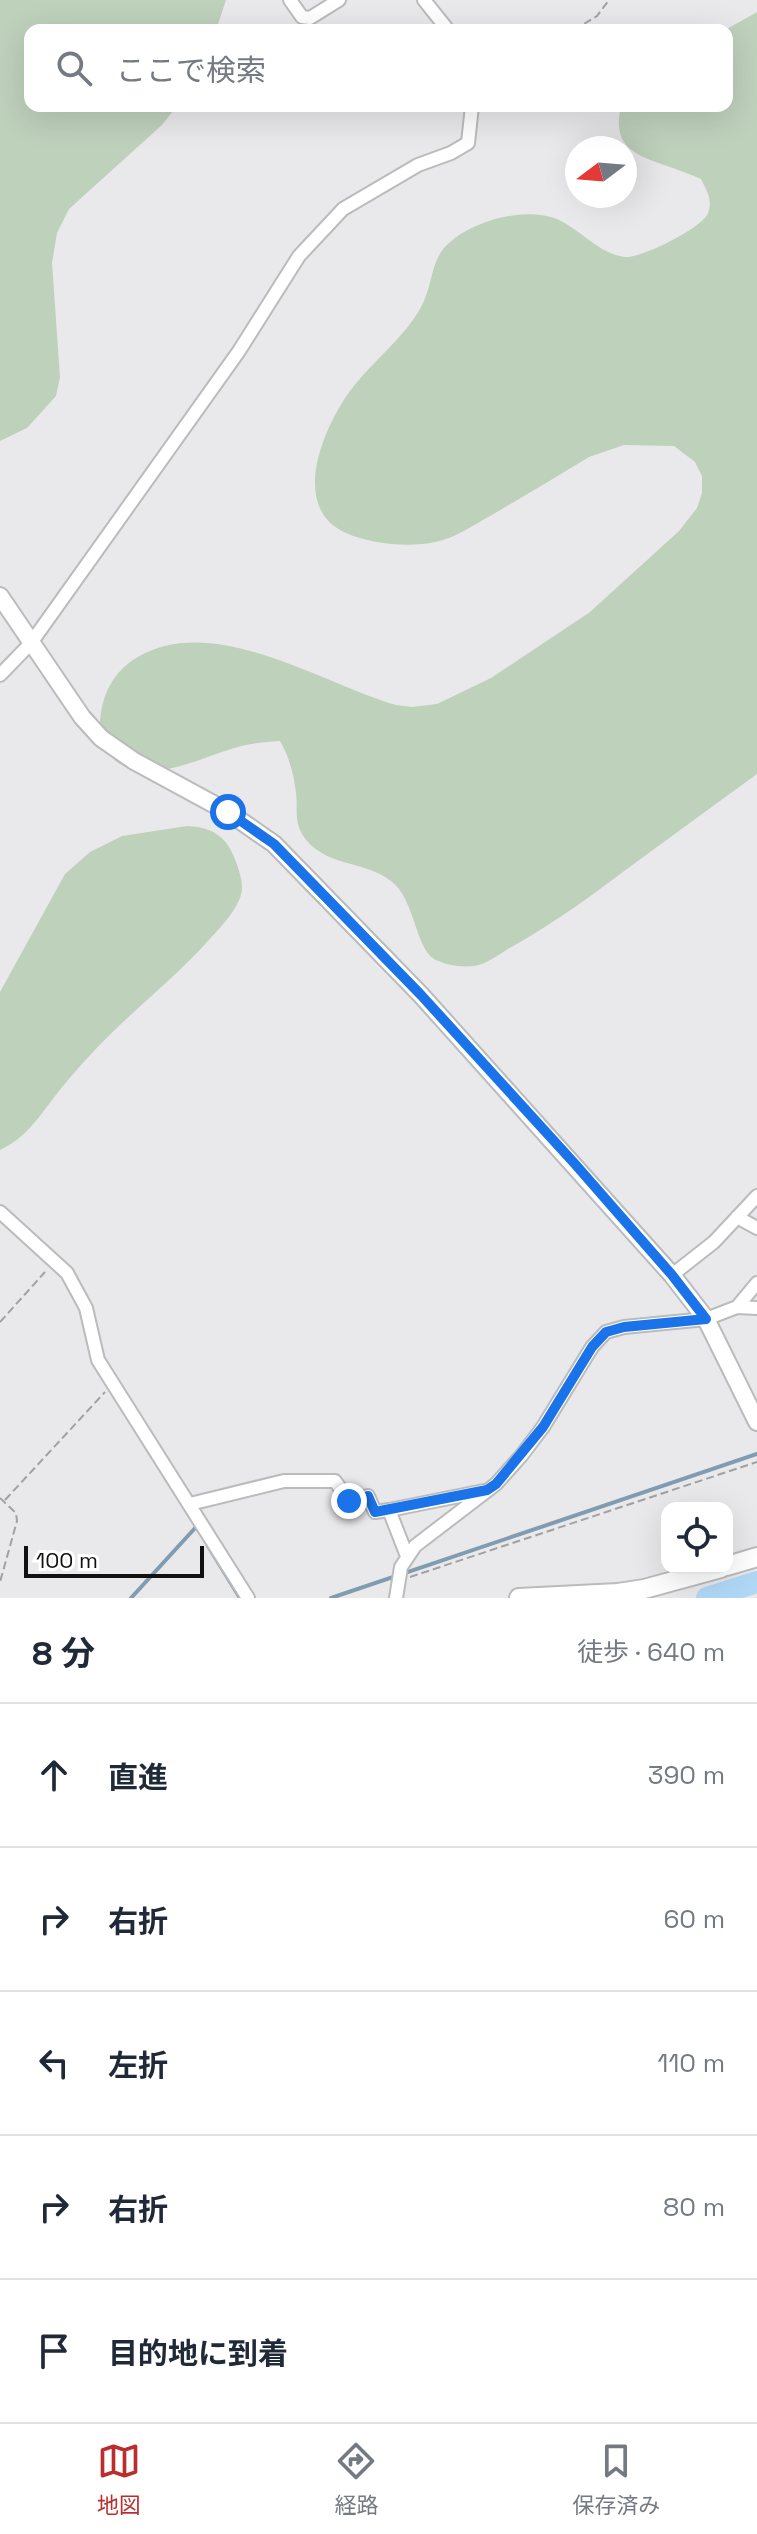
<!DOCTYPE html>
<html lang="ja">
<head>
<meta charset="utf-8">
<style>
	:root { --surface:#fff; --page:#f6f6f7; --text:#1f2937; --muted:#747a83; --line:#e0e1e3; --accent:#bc2d2e }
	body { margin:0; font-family:"Space Grotesk","Noto Sans JP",sans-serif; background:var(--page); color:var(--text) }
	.controls { position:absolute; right:24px; bottom:24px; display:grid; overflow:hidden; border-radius:16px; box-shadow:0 8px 32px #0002 }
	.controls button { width:72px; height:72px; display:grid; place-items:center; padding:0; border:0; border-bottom:2px solid var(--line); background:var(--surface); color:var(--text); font:40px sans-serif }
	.compass { position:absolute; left:565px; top:136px; width:72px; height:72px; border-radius:50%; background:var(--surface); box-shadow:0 8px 32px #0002; rotate:254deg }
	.scale { position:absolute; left:24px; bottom:20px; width:180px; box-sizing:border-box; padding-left:8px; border:4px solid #111; border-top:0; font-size:22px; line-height:28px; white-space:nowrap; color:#111; -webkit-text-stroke:6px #fff; paint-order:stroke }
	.stop { position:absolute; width:24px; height:24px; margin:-18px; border:6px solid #1a73e8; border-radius:50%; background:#fff }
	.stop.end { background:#1a73e8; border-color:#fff; box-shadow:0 2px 8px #0008 }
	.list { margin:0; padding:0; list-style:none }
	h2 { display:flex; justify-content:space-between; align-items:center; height:104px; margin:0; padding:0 32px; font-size:34px }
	h2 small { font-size:26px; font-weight:400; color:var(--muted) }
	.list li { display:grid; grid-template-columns:52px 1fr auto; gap:24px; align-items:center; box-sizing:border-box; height:144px; padding:0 32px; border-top:2px solid var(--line) }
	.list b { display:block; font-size:30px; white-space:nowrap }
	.list em { font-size:26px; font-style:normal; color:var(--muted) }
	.icon { flex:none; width:44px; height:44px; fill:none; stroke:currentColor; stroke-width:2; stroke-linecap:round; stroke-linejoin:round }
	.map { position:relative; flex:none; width:757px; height:1598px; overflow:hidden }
	.search { position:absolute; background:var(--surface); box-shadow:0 8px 32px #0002; left:24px; right:24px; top:24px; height:88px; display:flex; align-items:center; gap:20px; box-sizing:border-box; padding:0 28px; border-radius:16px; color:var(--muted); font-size:30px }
	.sheet { height:824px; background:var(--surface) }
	nav { display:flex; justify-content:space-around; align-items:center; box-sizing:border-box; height:112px; border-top:2px solid var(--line); background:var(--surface); font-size:22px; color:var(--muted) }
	nav a { display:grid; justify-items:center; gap:4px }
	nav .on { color:var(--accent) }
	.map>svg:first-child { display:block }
	.green { fill:#bed1bb }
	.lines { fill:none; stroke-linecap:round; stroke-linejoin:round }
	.stream { stroke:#809cb1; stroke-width:4 }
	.river { stroke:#b0d8f6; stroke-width:22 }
	.minor-casing { stroke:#bbbbbc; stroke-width:16 }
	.tertiary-casing { stroke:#bbbbbc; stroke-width:20 }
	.secondary-casing { stroke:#bbbbbc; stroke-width:22 }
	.path { stroke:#a1a1a2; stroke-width:2; stroke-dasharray:8 4; stroke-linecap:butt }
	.minor { stroke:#fff; stroke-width:12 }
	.tertiary { stroke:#fff; stroke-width:16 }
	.secondary { stroke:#fff; stroke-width:18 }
	.route { stroke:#1a73e8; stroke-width:10 }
</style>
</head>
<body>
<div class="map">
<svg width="757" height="1598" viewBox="0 0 757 1598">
	<rect width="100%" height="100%" fill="#e9e9eb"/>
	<!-- green -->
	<path class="green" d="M 0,0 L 226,0 L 216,30 L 30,30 L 30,106 L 177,106 L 162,125 L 69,209 L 57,233 L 52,263 L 60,377 L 56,396 L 27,428 L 0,441 Z
		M 757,12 L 757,774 C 705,812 652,850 600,889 C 570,911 540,931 508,949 C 500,954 491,960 482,964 C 468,969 447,966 434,959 C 415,947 415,899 391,881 C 363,859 323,868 302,834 C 294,820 298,807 296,793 C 294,775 289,756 280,741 C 265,742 252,743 238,747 C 204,756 162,780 126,767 C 109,761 100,741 100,724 C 101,696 113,672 136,658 C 213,611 322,684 396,705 L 412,707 L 437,704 L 491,678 L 590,612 L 679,531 L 697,508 L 702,493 L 702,476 L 695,462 L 674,446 L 624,445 L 589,457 C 556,477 523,497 490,516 C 472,526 455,538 435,542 C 409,548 371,544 346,533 C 289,508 323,428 350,391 C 366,369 389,350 407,328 C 412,321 419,312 423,303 C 433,283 431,258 449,243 C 473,221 525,206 557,219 C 580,229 599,254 625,257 C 640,259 704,227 708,213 C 713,200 707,191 701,179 C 689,174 677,169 664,165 C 632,154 612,145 621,106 L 727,106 L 725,30 Z
		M 187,826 C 209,827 225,834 234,857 C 239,870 245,884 240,898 C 233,915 219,929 207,942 C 171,982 128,1014 92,1053 C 78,1068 64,1084 52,1100 C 36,1121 24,1139 0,1150 L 0,992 L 65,874 L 90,852 L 122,836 Z"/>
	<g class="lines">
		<!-- stream -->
		<path class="stream" d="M 208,1546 L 240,1598
			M 131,1598 L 196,1527 L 199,1531
			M 331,1598 L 757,1454"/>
		<!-- river -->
		<path class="river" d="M 707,1598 L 757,1582"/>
		<!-- minor casing -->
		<g class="minor-casing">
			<path id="minor" d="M 290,0 L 302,17 L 310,18 L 339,0
				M 424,0 L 448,30
				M 0,675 L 31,643 L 239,351 L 299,256 L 343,209 L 418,165 L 451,153 L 468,143 L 472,106
				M 0,1212 L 67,1273 L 86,1308 L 98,1360 L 248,1598
				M 737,1217 L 757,1228
				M 672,1275 L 714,1242 L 757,1196
				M 737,1307 L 757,1283
				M 190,1504 L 284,1481 L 335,1481 L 349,1501 L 368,1496 L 375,1512 L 389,1510 L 407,1556
				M 389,1510 L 484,1491
				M 396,1598 L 401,1567 L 415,1546 L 496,1484 L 521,1456 L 543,1427 L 592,1347 L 606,1332 L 624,1327 L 706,1319 L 737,1307 L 757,1308"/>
		</g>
		<!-- tertiary casing -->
		<g class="tertiary-casing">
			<path id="tertiary" d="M 0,596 L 82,717 L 101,738 L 134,761 L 228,812 L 274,844 L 421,995 L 672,1275 L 706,1319 L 757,1422"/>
		</g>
		<!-- secondary casing -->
		<g class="secondary-casing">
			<path id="secondary" d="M 727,1566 L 757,1557
				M 519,1598 L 618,1593 L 644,1589 L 721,1568"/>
		</g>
		<!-- path -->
		<path class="path" d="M 574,30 L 597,16 L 609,0
			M 0,1322 L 45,1272
			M 0,1498 L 16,1513 L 17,1521 L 0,1582
			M 5,1500 L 105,1392
			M 410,1577 L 757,1462"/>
		<!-- minor -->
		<use href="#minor" class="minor"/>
		<!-- tertiary -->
		<use href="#tertiary" class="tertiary"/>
		<!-- secondary -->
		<use href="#secondary" class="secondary"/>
	</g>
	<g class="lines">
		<!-- route -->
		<path class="route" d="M 228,812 L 274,844 L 421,995 L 575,1164 L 672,1275 L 706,1319 L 624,1327 L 606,1332 L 592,1347 L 543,1427 L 496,1484 L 487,1490 L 375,1512 L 368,1496 L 349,1501"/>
	</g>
</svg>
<div class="controls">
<button><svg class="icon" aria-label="locate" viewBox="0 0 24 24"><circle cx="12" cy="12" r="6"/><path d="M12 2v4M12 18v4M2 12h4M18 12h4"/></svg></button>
</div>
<svg class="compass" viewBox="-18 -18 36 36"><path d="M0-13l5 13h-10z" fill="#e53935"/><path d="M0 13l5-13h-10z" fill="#747a83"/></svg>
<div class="scale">100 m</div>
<div class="stop" style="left:228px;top:812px"></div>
<div class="stop end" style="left:349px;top:1501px"></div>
<div class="search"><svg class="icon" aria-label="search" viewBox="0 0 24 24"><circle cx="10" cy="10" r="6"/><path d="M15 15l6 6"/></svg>ここで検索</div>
</div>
<section class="sheet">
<h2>8 分<small>徒歩 · 640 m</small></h2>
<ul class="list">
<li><svg class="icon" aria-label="ahead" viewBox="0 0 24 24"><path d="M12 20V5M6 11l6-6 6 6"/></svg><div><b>直進</b></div><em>390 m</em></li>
<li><svg class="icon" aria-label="right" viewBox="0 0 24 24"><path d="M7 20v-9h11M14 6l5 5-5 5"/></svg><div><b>右折</b></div><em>60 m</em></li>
<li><svg class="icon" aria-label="left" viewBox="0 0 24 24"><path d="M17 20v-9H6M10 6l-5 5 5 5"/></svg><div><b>左折</b></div><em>110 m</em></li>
<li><svg class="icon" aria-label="right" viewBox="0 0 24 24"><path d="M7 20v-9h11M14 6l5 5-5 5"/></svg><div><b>右折</b></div><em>80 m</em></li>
<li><svg class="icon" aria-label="arrive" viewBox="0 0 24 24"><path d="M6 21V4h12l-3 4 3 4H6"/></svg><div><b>目的地に到着</b></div></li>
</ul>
</section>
<nav>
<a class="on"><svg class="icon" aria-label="map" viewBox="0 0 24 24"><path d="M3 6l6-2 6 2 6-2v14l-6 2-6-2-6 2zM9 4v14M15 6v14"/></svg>地図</a>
<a><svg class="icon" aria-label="directions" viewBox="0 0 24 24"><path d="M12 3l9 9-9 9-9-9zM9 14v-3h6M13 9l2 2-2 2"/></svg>経路</a>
<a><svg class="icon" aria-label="saved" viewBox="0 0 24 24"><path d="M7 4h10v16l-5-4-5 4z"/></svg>保存済み</a>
</nav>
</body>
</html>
